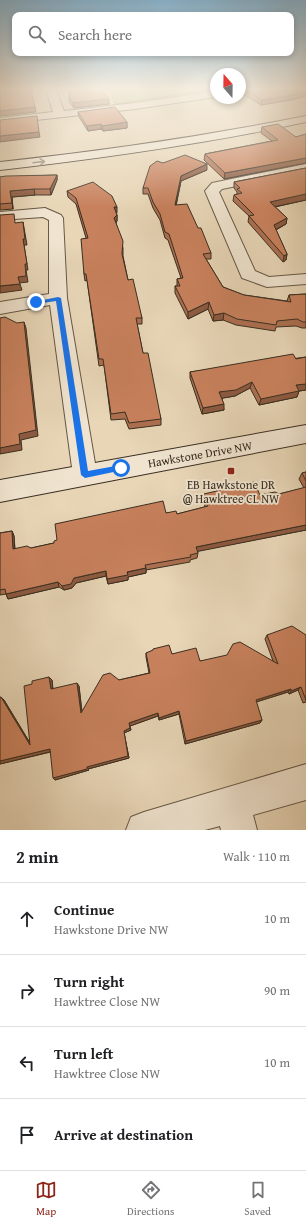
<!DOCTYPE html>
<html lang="en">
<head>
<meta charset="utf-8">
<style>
	:root { --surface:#fff; --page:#f6f6f6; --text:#202124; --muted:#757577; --line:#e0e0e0; --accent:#8f2418 }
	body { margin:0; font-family:"Gentium Book Plus",serif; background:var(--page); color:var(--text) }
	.compass { position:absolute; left:210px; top:68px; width:36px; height:36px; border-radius:50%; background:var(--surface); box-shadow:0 2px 6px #0003; rotate:340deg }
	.stop { position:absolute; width:12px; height:12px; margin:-9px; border:3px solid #1a73e8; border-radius:50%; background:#fff }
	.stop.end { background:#1a73e8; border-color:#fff; box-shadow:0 1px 4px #0008 }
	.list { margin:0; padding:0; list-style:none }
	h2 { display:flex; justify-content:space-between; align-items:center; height:52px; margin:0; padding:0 16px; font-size:17px }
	h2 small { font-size:13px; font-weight:400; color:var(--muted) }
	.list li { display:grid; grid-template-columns:26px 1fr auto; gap:12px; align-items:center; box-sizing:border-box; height:72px; padding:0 16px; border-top:1px solid var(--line) }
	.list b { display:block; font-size:15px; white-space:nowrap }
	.list p { margin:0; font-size:13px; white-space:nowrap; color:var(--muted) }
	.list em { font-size:13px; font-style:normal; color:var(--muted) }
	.icon { flex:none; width:22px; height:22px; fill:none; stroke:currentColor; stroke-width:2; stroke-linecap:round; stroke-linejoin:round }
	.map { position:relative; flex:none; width:306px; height:830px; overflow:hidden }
	.search { position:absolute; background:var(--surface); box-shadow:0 2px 6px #0003; left:12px; right:12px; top:12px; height:44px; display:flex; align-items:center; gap:10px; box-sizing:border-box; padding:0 14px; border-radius:8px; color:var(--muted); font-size:15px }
	.sheet { height:340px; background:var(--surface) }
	nav { display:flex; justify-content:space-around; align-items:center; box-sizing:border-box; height:56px; border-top:1px solid var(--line); background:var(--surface); font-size:11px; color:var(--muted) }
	nav a { display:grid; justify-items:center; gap:2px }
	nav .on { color:var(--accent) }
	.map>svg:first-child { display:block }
	.green { fill:#b3be90; stroke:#767658 }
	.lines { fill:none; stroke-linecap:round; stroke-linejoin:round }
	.street-casing { stroke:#655846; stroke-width:2 }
	.secondary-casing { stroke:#392e20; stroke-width:2 }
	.street { fill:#f0e4d0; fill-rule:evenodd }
	.secondary { fill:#f0e4d0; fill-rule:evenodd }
	.wall { fill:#ac6f50; stroke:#392e20 }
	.shaded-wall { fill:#8c5a41; stroke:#392e20 }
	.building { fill:#c8815d; stroke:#392e20 }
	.oneway { stroke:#948978 }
	.route { fill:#1a73e8 }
	.poi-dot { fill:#8f2418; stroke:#f0e4d0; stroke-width:1.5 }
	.labels { text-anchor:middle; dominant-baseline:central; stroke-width:3.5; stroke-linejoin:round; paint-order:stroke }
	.street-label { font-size:12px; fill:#392e20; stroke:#f0e4d0 }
	.poi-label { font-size:12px; fill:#392e20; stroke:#f0e4d0 }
</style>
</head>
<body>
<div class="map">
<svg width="306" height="830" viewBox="0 0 306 830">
	<rect width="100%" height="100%" fill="#e8d6b7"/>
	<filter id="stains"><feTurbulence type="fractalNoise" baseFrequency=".005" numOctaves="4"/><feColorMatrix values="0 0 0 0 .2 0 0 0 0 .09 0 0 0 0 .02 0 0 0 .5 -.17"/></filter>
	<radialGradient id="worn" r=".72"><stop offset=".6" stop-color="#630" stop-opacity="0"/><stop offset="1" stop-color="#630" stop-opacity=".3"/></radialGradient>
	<!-- green -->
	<path class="green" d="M 115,90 L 208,90 L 116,104 L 112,97 Z"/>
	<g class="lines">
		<!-- street casing -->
		<g class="street-casing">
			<path id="street" d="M 46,90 L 56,90 L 64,111 L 135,103 L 216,91 L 216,97 L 135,109 L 0,124 L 0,118 L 53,112 Z
				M 306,164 L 306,172 L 222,189 L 219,192 L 255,271 L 269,277 L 306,274 L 306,284 L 267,287 L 242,278 L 205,191 L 212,183 Z
				M 45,208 L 61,215 L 63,218 L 67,298 L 97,475 L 94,482 L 85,485 L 76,482 L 73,475 L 50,305 L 0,314 L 0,302 L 49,294 L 49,220 L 43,217 L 0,220 L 0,212 Z
				M 306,764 L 306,800 L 253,815 L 257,830 L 221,830 L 220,826 L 205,830 L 126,830 L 131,817 L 144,812 Z"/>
		</g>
		<!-- secondary casing -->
		<g class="secondary-casing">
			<path id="secondary" d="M 306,116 L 306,122 C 205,144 103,158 0,170 L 0,162 C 103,151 205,136 306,116 Z
				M 306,425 L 306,443 L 0,502 L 0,480 Z"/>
		</g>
		<!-- street -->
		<use href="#street" class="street"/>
		<!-- secondary -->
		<use href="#secondary" class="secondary"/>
	</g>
	<!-- wall -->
	<path class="wall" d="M 69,90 L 102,90 L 109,104 L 74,108 L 69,102 Z
		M 240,90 L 306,90 L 306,96 L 291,100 L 261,105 L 240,92 Z
		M 78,112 L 127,122 L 127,128 L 103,131 L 101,129 L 88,131 L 79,117 Z
		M 262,127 L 296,137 L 306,134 L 306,163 L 224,179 L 204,160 L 205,154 L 272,141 L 261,133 Z
		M 163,163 L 207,170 L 181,181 L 176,205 L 198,228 L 211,253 L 211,259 L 206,259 L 223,287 L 244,295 L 287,301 L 289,295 L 306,294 L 306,328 L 302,328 L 296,326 L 276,327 L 275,331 L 236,325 L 223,320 L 213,321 L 208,309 L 188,319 L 175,293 L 175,286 L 177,286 L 177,279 L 181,278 L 168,240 L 165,238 L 160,220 L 153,208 L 148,194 L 143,194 L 143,188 Z
		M 306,168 L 306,200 L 275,207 L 287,218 L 286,224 L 276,230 L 287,254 L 286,260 L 283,262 L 248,222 L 249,216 L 233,201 L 234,195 L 237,194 L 237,192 L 234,188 L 234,182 Z
		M 57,175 L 57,180 L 51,195 L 35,195 L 12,197 L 13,209 L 0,210 L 0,177 Z
		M 67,191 L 117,213 L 116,213 L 117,215 L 117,221 L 116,223 L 123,248 L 123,256 L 128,280 L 142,318 L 142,324 L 137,324 L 143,353 L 161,419 L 161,425 L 129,429 L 125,419 L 111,420 L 104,365 L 99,366 L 87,280 L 85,281 L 84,274 L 86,238 L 76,204 L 68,197 Z
		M 306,357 L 306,390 L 299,391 L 297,397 L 259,405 L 250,388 L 235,396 L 222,398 L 224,410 L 202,414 L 190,378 L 190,372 Z
		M 306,472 L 306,530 L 197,551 L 198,553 L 197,558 L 190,560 L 190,562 L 146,570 L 146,573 L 128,577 L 128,580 L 108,584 L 106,576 L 76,583 L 72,588 L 64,590 L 59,587 L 8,599 L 6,594 L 0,595 L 0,533 L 12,531 L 14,536 L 15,549 L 31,548 L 54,543 L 166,513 L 177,514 L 205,507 L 203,499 L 204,494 L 260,495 L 279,494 L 304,488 L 299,479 L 302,473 Z
		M 267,635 L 306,635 L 306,702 L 303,703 L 298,690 L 289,694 L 288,692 L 256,702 L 262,720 L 260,723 L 185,744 L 179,714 L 159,720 L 158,716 L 130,726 L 131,730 L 124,733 L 129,758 L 88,769 L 89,770 L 55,780 L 51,752 L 0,764 L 4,700 L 30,743 L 32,684 L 49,677 L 52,680 L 53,689 L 79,686 L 82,711 L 119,680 L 149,673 L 146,657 L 146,653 L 172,654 L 200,661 L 273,661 L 265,639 Z"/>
	<!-- shaded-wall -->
	<path class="shaded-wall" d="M 306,91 L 306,96 L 291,100 L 261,105 L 262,100 Z
		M 109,99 L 109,104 L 74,108 L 73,103 Z
		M 35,107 L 36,112 L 0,116 L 0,111 Z
		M 127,122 L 127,128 L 103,131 L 102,126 Z
		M 101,124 L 101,129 L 88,131 L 87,126 Z
		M 39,132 L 40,137 L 0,142 L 0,136 Z
		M 306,158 L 306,163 L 224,179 L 225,173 Z
		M 207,164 L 207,170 L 181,181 L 175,211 L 175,205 L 181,176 Z
		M 57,175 L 57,180 L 51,195 L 50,189 Z
		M 34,189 L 35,195 L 12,197 L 13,209 L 10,191 Z
		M 306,191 L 306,200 L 269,208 L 270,202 Z
		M 114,207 L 117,207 L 117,213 L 114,213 Z
		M 117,215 L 117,221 L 114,224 L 114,218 Z
		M 287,218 L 286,224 L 273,231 L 274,225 Z
		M 23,222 L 27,245 L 24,245 L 28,270 L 26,270 L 28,282 L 19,283 L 18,277 L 23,239 Z
		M 287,254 L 286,260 L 283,262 L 284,256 Z
		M 20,284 L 22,290 L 0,293 L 0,286 Z
		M 209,302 L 208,309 L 188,319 L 188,312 Z
		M 224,313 L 223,320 L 213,321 L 214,315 Z
		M 24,322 L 26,328 L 38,436 L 21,440 L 22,450 L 0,454 L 0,448 L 19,434 Z
		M 252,382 L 250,388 L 235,396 L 218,399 L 219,392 Z
		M 306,384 L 306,390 L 299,391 L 297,397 L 259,405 L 261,399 L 296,385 Z
		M 224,404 L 224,410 L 202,414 L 203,408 Z
		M 306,525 L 306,530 L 195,552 L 196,547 Z
		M 12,531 L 14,536 L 15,554 L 13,549 Z
		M 146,568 L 146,573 L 128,577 L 128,580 L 108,584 L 107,579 L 127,572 Z
		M 106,571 L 106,576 L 76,583 L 72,588 L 64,590 L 62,586 L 74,578 Z
		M 58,582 L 59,587 L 8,599 L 6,594 Z
		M 49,677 L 52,680 L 53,693 L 51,689 Z
		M 77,683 L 79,686 L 82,716 L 81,713 Z
		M 301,687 L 298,690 L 289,694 L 291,691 Z
		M 291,689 L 288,692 L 253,703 L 256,700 Z
		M 1,697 L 4,700 L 33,748 L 30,745 Z
		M 179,711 L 179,714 L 159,720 L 159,718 Z
		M 158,713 L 158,716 L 130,726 L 129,723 Z
		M 262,720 L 260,723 L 185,744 L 186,741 Z
		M 130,728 L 131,730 L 124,733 L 129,758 L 88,769 L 89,770 L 55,780 L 53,778 L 124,731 Z
		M 50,749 L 53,751 L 0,764 L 0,761 Z"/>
	<!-- building -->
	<path class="building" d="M 0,90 L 32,90 L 32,96 L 35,107 L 0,111 Z
		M 71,90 L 102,90 L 109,99 L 73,103 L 69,96 L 71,96 L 69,92 L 72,91 Z
		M 246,90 L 306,90 L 306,91 L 292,95 L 262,100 Z
		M 115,107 L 127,122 L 102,126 L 101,124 L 87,126 L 78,112 Z
		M 37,116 L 39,132 L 0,136 L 0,120 Z
		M 278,124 L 296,137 L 306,134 L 306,158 L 225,173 L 205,154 L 278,140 L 262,127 Z
		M 185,155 L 207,164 L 181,176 L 175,205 L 187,204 L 198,228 L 201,228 L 211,253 L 203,254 L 223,287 L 244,295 L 291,302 L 289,295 L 306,294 L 306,322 L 303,322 L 297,319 L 277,321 L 276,325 L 237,319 L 224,313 L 214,315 L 209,302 L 188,312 L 175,286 L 180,286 L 177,279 L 183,278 L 169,234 L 165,232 L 160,214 L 153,202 L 148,188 L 143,188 L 150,166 L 157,161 L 163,163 Z
		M 306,168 L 306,194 L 270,202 L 287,218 L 274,225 L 287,254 L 284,256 L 249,216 L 254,215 L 234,195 L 242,193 L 237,189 L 240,188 L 234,182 Z
		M 57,175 L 50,189 L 34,189 L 10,191 L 12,203 L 0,204 L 0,177 L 6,176 Z
		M 93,182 L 112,196 L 117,207 L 114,207 L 117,215 L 114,218 L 123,241 L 122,254 L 128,280 L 133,279 L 142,318 L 136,318 L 143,353 L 148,353 L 161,419 L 129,423 L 125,412 L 111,414 L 103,359 L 99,359 L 86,274 L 84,274 L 81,239 L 88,238 L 76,198 L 67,191 Z
		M 14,214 L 15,223 L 23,222 L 25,239 L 23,239 L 27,264 L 25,264 L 26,276 L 18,277 L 20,284 L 0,286 L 0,215 Z
		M 5,317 L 17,323 L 24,322 L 36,430 L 19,434 L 20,444 L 0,448 L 0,318 Z
		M 293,354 L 296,359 L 306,357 L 306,384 L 296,385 L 299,391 L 261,399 L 252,382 L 236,390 L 219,392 L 224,404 L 203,408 L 190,372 Z
		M 306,472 L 306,481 L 302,473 Z
		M 254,482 L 260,495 L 275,492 L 279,494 L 306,487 L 306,525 L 196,547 L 198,553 L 190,555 L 191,557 L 145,565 L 146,568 L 127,572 L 128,575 L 107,579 L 106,571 L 74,578 L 71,584 L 62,586 L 58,582 L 6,594 L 5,589 L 0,590 L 0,533 L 12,531 L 13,549 L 27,546 L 31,548 L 54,543 L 54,541 L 57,540 L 55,524 L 163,501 L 166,513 L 176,511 L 177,514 L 208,506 L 204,494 Z
		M 292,626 L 306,635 L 306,700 L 301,687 L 291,691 L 291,689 L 256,700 L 262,720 L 186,741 L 179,711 L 159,718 L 158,713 L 129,723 L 130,728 L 124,731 L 128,756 L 87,767 L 87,769 L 53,778 L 50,749 L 0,761 L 0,697 L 1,697 L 30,745 L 24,686 L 32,684 L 32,681 L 49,677 L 51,689 L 77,683 L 81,713 L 103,675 L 110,673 L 119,680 L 150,673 L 146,653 L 153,650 L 153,649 L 169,645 L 172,654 L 196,648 L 200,661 L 227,655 L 233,644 L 240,642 L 278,664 L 267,635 Z"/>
	<!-- one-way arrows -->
	<defs><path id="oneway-shaft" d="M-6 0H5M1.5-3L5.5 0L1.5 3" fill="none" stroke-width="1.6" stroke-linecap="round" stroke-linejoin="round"/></defs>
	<use class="oneway" href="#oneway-shaft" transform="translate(39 162) rotate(-7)"/>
	<!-- sky -->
	<linearGradient id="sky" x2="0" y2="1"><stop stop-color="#88b6d3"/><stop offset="0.43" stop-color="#f5eddf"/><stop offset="1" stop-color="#f5eddf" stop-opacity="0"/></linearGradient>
	<rect width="306" height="207" fill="url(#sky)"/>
	<!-- route -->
	<path class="route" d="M 58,297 L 61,298 L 88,471 L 121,465 L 123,466 L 123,470 L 85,478 L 81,475 L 56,301 L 36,304 L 33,302 Z"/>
	<!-- markers -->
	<rect class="poi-dot" x="227" y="467" width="8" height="8" rx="2"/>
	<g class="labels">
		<!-- street labels -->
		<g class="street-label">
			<text transform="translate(200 454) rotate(-10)">Hawkstone Drive NW</text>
		</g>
		<!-- poi labels -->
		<g class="poi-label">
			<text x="231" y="484">EB Hawkstone DR<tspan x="231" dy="14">@ Hawktree CL NW</tspan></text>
		</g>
	</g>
	<rect width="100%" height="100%" filter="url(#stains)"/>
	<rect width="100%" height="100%" fill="url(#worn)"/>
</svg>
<svg class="compass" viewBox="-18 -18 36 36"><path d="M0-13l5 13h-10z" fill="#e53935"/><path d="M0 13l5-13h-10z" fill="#757577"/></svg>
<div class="stop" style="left:121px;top:468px"></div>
<div class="stop end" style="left:36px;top:302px"></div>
<div class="search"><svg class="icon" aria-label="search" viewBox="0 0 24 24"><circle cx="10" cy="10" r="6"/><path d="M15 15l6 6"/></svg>Search here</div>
</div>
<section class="sheet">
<h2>2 min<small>Walk · 110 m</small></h2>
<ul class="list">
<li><svg class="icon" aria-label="ahead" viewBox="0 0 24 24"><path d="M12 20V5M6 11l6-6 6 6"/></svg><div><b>Continue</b><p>Hawkstone Drive NW</p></div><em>10 m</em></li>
<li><svg class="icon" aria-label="right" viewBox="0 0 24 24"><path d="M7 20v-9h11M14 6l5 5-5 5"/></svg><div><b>Turn right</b><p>Hawktree Close NW</p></div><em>90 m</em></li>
<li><svg class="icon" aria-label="left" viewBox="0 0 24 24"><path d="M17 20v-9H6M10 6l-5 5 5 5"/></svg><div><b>Turn left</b><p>Hawktree Close NW</p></div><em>10 m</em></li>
<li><svg class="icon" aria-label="arrive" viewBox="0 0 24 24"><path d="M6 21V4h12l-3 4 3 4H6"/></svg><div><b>Arrive at destination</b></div></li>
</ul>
</section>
<nav>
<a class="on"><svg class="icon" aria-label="map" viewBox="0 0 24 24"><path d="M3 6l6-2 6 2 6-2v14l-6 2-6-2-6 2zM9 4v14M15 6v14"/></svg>Map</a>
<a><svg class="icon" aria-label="directions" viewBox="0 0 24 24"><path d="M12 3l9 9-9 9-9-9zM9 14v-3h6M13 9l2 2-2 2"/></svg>Directions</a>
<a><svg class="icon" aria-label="saved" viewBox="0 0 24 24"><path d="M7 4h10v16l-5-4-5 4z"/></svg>Saved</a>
</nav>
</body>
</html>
